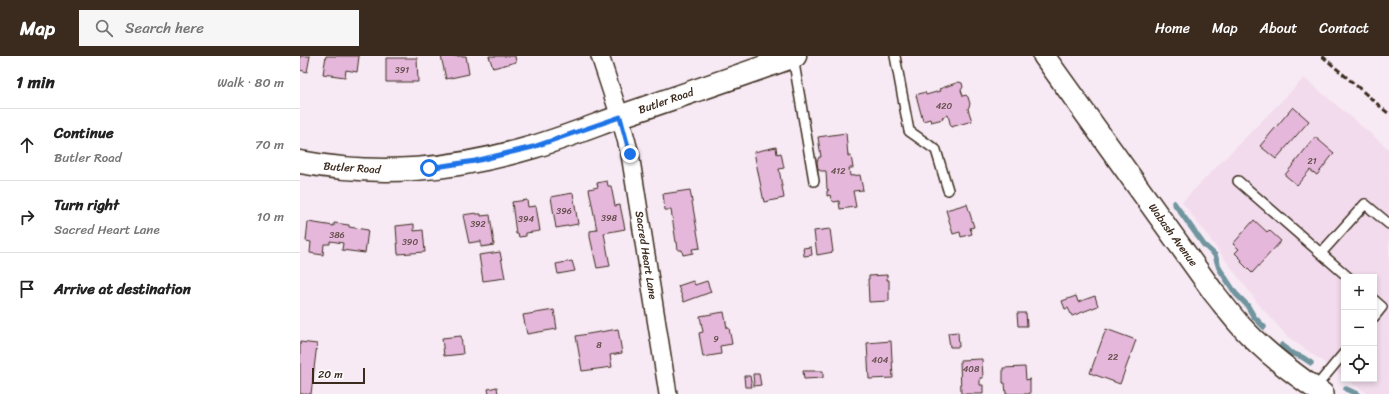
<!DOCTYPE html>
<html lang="en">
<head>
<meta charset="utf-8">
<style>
	:root { --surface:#fff; --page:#f6f6f6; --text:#222; --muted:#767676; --line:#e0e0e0; --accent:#3b2a1e }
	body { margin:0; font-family:Sriracha,sans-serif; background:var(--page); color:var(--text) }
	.controls { position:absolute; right:12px; bottom:12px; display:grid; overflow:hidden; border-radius:0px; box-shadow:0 2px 6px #0003 }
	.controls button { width:36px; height:36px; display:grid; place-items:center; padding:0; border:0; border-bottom:1px solid var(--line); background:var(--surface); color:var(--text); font:20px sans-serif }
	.scale { position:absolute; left:12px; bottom:10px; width:53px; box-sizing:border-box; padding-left:4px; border:2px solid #3b2a1e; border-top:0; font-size:11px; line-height:14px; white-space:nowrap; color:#3b2a1e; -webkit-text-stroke:3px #fff; paint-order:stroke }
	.stop { position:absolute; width:12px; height:12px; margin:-9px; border:3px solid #1a73e8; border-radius:50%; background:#fff }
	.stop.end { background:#1a73e8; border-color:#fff; box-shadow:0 1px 4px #0008 }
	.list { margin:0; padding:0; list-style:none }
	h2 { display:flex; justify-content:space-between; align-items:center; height:52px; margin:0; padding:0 16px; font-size:17px }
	h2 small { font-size:13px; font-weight:400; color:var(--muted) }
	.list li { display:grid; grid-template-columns:26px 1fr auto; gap:12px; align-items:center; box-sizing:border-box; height:72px; padding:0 16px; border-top:1px solid var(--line) }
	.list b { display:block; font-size:15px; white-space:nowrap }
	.list p { margin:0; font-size:13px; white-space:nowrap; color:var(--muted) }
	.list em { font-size:13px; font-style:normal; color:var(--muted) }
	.icon { flex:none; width:22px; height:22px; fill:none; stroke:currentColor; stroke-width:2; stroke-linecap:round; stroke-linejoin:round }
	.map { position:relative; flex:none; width:1089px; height:338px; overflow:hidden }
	header { display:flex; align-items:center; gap:24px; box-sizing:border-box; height:56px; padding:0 20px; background:var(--accent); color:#fff }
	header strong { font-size:19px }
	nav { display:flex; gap:22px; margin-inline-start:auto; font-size:14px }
	.search { width:280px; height:36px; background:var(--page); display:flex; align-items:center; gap:10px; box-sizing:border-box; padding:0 14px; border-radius:0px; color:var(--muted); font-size:15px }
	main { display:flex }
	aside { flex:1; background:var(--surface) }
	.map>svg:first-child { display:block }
	.built { fill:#f2dbec }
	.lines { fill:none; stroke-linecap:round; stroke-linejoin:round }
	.stream { stroke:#70959f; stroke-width:5.5 }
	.building { fill:#e5b8db; stroke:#3b2a1e }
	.service-casing { stroke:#3b2a1e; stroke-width:12 }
	.minor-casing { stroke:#3b2a1e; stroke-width:20 }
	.tertiary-casing { stroke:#3b2a1e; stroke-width:24 }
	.secondary-casing { stroke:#3b2a1e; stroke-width:25 }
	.service { stroke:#fff; stroke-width:9 }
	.minor { stroke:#fff; stroke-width:17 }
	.tertiary { stroke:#fff; stroke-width:21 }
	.secondary { stroke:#fff; stroke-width:22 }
	.rail { stroke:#3b2a1e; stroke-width:3; stroke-dasharray:6 3; stroke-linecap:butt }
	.route { stroke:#1a73e8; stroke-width:5 }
	.labels { text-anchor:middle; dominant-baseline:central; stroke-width:3; stroke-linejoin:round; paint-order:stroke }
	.number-label { font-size:9px; fill:#664e4d }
	.street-label { font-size:11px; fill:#3b2a1e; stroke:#fff }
</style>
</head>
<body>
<header>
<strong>Map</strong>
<div class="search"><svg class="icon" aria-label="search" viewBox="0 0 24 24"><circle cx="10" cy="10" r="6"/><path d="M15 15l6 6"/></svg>Search here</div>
<nav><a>Home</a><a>Map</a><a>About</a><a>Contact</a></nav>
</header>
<main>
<aside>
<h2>1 min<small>Walk · 80 m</small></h2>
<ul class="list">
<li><svg class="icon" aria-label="ahead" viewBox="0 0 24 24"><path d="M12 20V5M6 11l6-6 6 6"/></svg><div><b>Continue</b><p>Butler Road</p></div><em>70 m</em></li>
<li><svg class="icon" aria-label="right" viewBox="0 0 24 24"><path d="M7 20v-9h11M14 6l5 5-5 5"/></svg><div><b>Turn right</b><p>Sacred Heart Lane</p></div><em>10 m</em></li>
<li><svg class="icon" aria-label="arrive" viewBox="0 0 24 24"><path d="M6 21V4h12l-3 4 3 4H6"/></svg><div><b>Arrive at destination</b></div></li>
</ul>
</aside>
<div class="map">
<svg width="1089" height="338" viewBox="0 0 1089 338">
	<rect width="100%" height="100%" fill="#f7eaf4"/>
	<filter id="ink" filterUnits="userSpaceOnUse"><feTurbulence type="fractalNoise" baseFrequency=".025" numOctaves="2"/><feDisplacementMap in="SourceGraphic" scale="8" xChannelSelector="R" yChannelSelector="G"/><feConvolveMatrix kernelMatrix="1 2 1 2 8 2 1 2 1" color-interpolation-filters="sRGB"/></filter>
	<g filter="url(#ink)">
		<!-- built -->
		<path class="built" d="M 1004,22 L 1089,93 L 1089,338 L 1068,338 L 1046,323 L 1074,323 L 1074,221 L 1044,221 L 1044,321 L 987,280 L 960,250 L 882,146 Z"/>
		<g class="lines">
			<!-- stream -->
			<path class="stream" d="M 874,147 L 904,189 L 915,199 L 919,212 L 928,226 L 936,238 L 947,249 L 954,261 L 964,271
				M 982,289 L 989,296 L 1002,301 L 1011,307
				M 1046,333 L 1057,338"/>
		</g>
		<!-- building -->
		<path class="building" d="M 0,0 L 10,0 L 7,16 L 0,14 Z
			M 26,0 L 59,0 L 57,16 L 46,14 L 45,21 L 23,18 Z
			M 141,0 L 166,0 L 169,18 L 146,23 Z
			M 189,0 L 215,0 L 216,6 L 193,12 Z
			M 86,2 L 117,2 L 118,26 L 86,26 Z
			M 659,26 L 662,27 L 663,31 L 661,34 L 663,40 L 666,39 L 668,41 L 670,48 L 668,53 L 672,65 L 651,71 L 648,59 L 642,61 L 643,63 L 631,66 L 630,63 L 623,65 L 616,39 L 625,36 L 626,39 L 640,35 L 639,33 Z
			M 993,51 L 1009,65 L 976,103 L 960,90 Z
			M 546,77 L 548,100 L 551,100 L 553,112 L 549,112 L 550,120 L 560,119 L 563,134 L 553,135 L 556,151 L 540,153 L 539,145 L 534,146 L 531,143 L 530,139 L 527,140 L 527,135 L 529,134 L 527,133 L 526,115 L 521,115 L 518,113 L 517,106 L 519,101 L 521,101 L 518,81 Z
			M 1015,81 L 1034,97 L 1017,119 L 1010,114 L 997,129 L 985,119 Z
			M 476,91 L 477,98 L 481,97 L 484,112 L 479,113 L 484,142 L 464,146 L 454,96 Z
			M 307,125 L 308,130 L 311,130 L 315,150 L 320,149 L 325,173 L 304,177 L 310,210 L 297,212 L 290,181 L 290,175 L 297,174 L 289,133 L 298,131 L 297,127 Z
			M 390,134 L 400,192 L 392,193 L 393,197 L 383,199 L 382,194 L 378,194 L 377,186 L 376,186 L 371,154 L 365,154 L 363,138 Z
			M 273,137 L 278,168 L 256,172 L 251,141 Z
			M 227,144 L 228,151 L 236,150 L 240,175 L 226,177 L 226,180 L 219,181 L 218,178 L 216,178 L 212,146 Z
			M 667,148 L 674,171 L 670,172 L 672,178 L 661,181 L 660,176 L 653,178 L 646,154 Z
			M 176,157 L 176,158 L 181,158 L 181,160 L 190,159 L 194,189 L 181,191 L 181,185 L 169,187 L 163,159 Z
			M 954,164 L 967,176 L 969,174 L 981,185 L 952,217 L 941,206 L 942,204 L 935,197 L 939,193 L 933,188 Z
			M 8,166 L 34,170 L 34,167 L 49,169 L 49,171 L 68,174 L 65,197 L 42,194 L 43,187 L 30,185 L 30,188 L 24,188 L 23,199 L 10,197 L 11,186 L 6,185 Z
			M 114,168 L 114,175 L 123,174 L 125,196 L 98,198 L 96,170 Z
			M 530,173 L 533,196 L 517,199 L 514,175 Z
			M 511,191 L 512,199 L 504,200 L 503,192 Z
			M 200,196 L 205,222 L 183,225 L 179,199 Z
			M 272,205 L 275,215 L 258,218 L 256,208 Z
			M 587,219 L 587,224 L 589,224 L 589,245 L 569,246 L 568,223 L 569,223 L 569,220 Z
			M 393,225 L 395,229 L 407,225 L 411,236 L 384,246 L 378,230 Z
			M 776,240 L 778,246 L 795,240 L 798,250 L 772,260 L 768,252 L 765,253 L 762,245 Z
			M 254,254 L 257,273 L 227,278 L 223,259 Z
			M 424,256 L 427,272 L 429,272 L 432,288 L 420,290 L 421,298 L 403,301 L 399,277 L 403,276 L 400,260 Z
			M 717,257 L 726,257 L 727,270 L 718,270 Z
			M 318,273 L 322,297 L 310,299 L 312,311 L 282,315 L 276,280 Z
			M 806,273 L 836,284 L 820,328 L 790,317 Z
			M 658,276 L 659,291 L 650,291 L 648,277 Z
			M 161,280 L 163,298 L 144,300 L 142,282 Z
			M 591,285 L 593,322 L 569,323 L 567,287 Z
			M 0,286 L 17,288 L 11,338 L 0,338 Z
			M 682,303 L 683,322 L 680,322 L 680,329 L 683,329 L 683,338 L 661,338 L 660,304 Z
			M 725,311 L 726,324 L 730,323 L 730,338 L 706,338 L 705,327 L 703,327 L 703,312 Z
			M 503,315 L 523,315 L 523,322 L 504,323 Z
			M 453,318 L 459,318 L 461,329 L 454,330 Z
			M 444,320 L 450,320 L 452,331 L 445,331 Z
			M 197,331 L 198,338 L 189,338 L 188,333 Z"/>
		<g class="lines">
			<!-- service casing -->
			<g class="service-casing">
				<path id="service" d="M 595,0 L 609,75 L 636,94 L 648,134
					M 493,1 L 514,125
					M 938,125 L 1048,221
					M 1021,197 L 1065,148 L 1089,168
					M 1074,244 L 1082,251 L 1074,261
					M 1015,332 L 1044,297"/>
			</g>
			<!-- minor casing -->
			<g class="minor-casing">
				<path id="minor" d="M 300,0 L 320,61 L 330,98 L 368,338"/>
			</g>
			<!-- tertiary casing -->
			<g class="tertiary-casing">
				<path id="tertiary" d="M 744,0 L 914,237 C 923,248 931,259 940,269 C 964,296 994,318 1023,338"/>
			</g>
			<!-- secondary casing -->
			<g class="secondary-casing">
				<path id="secondary" d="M 0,106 C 80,121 155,114 233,91 C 264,82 296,69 327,58 C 383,39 439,20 495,0"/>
			</g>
			<!-- service -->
			<use href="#service" class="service"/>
			<!-- minor -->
			<use href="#minor" class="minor"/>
			<!-- tertiary -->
			<use href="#tertiary" class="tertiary"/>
			<!-- secondary -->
			<use href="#secondary" class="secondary"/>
			<!-- rail -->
			<path class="rail" d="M 1022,0 L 1089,58"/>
		</g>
	</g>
	<g class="lines" filter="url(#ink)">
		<!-- route -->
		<path class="route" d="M 129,112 L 175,105 L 233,91 L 320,61 L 330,98"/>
	</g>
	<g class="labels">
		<!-- number labels -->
		<g class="number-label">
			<text x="102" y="14">391</text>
			<text x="644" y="50">420</text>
			<text x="1012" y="105">21</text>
			<text x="538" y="115">412</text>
			<text x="264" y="155">396</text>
			<text x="309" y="162">398</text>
			<text x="226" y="163">394</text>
			<text x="178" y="168">392</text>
			<text x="37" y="179">386</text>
			<text x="110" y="186">390</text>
			<text x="416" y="283">9</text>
			<text x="299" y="289">8</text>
			<text x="813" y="301">22</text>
			<text x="580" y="304">404</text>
			<text x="671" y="313">408</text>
		</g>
		<!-- street labels -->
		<g class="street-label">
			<text transform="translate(366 45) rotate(-19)">Butler Road</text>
			<text transform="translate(52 112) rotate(4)">Butler Road</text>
			<text transform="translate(873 179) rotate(54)">Wabash Avenue</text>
			<text transform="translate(346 199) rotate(81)">Sacred Heart Lane</text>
		</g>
	</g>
</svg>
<div class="controls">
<button>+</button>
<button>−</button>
<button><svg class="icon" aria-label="locate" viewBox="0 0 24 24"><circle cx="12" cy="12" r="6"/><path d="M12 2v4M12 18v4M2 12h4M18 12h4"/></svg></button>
</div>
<div class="scale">20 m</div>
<div class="stop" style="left:129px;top:112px"></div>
<div class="stop end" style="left:330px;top:98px"></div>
</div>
</main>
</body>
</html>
